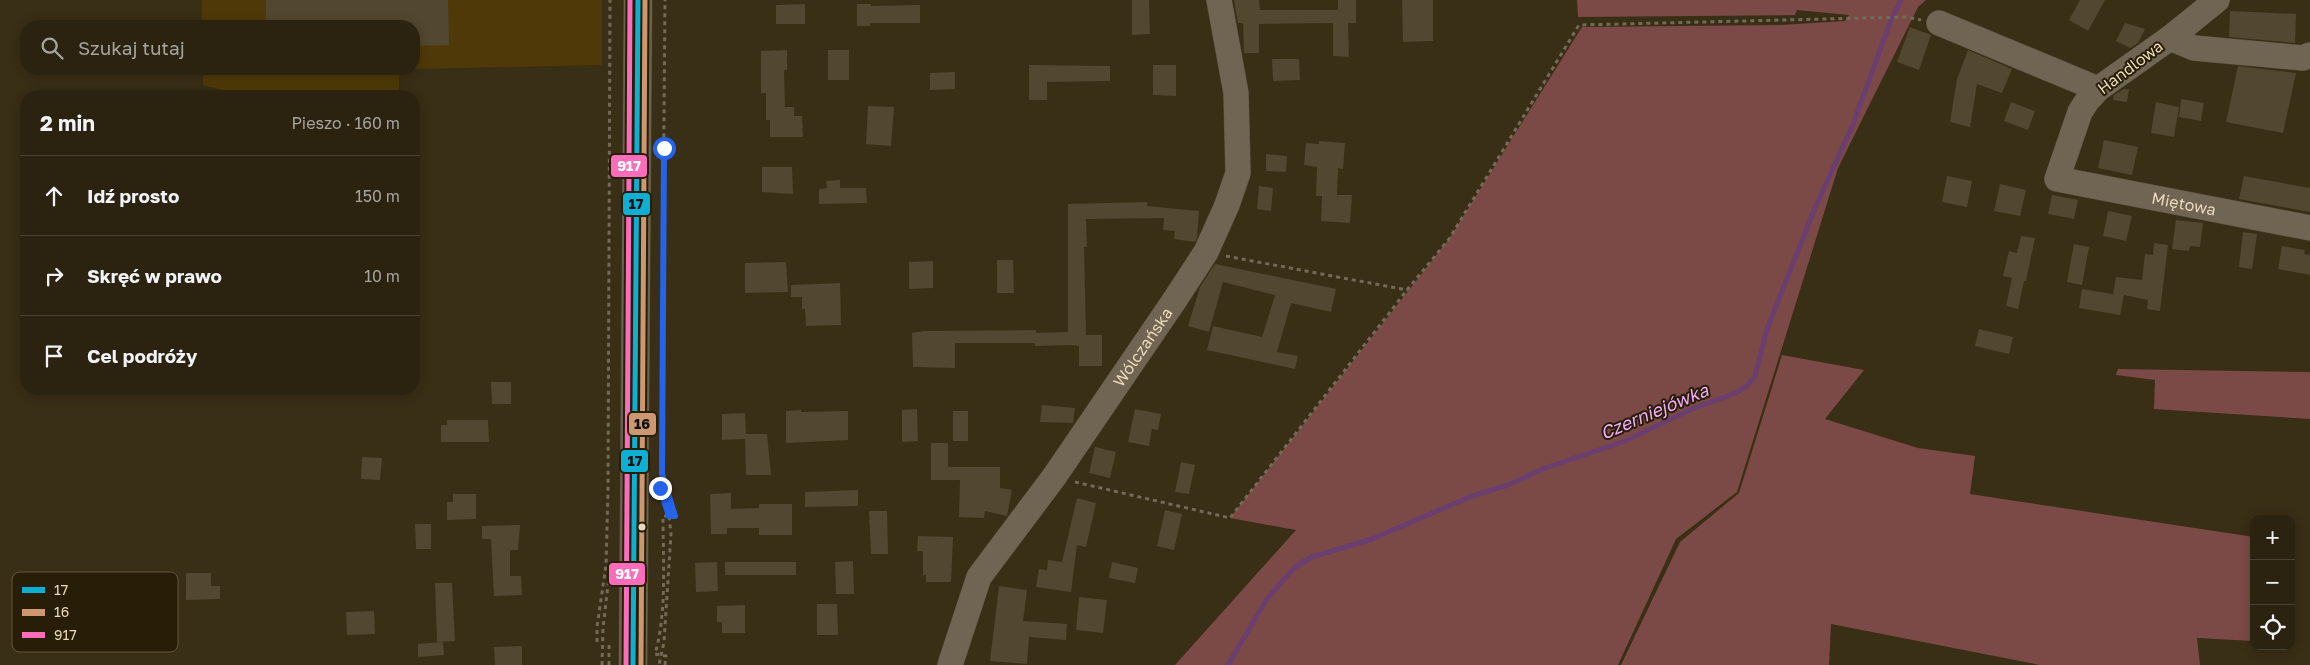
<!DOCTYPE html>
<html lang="pl">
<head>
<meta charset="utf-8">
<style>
	:root { --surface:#2b2210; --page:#332a19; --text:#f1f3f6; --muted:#a6a49f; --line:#473f30 }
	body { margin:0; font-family:"Golos Text",sans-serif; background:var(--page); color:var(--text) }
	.controls { position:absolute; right:15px; bottom:15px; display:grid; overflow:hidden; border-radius:10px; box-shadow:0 2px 12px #0003 }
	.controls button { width:45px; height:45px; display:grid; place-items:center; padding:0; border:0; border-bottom:1px solid var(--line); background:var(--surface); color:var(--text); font:25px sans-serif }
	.stop { position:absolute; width:15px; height:15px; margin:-11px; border:4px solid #2563eb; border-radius:50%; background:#fff }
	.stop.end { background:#2563eb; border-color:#fff; box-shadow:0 1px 5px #0008 }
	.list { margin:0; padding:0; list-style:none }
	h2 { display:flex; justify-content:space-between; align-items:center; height:65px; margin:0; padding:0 20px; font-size:21px }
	h2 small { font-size:16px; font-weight:400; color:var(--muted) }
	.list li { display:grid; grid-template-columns:32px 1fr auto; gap:15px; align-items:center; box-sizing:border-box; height:80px; padding:0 20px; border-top:1px solid var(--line) }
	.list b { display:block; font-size:19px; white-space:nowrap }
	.list em { font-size:16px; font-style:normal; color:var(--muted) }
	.icon { flex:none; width:28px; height:28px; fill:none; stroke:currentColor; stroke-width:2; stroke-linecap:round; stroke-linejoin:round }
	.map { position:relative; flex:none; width:2310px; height:665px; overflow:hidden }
	.search { position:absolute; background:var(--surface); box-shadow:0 2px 12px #0003; left:20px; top:20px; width:400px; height:55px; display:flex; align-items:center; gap:12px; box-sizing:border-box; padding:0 18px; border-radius:20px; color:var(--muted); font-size:19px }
	.panel { position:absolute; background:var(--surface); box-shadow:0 2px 12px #0003; left:20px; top:90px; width:400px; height:305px; border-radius:20px }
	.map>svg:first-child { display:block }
	.built { fill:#4f3908 }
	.green { fill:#7c4a46 }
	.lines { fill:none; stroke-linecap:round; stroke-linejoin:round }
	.stream { stroke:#6a3e6e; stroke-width:5 }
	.building { fill:#524730 }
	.minor-casing { stroke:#534938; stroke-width:26 }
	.major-casing { stroke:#534938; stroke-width:29 }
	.path { stroke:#736a58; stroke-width:3; stroke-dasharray:4 4; stroke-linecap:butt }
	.minor { stroke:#706552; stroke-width:25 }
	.major { stroke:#67644e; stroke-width:28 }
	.bus-1-casing { stroke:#281d06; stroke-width:9 }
	.bus-2-casing { stroke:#281d06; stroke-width:9 }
	.bus-3-casing { stroke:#281d06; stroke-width:9 }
	.bus-1 { stroke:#0dafd3; stroke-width:5 }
	.bus-2 { stroke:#cd976f; stroke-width:5 }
	.bus-3 { stroke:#fb6dba; stroke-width:5 }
	.route { stroke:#2563eb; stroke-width:6 }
	.bus-dot { fill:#e9d9bd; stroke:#281d06; stroke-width:2 }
	.labels { text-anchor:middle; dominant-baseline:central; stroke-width:4; stroke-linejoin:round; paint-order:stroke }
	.street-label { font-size:16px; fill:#e9d9bd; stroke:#281d06 }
	.water-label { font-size:18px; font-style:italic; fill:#f0abfc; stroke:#281d06 }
	.key { fill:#281d06; stroke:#62553d; stroke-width:1 }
	.key-label { font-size:14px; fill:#e9d9bd }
	.line-badge { stroke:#281d06; stroke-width:2 }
	.badge-label { font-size:14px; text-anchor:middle; font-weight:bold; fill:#fff }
	.pale-badge-label { font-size:14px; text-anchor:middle; font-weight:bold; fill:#111 }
</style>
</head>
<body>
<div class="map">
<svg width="2310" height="665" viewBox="0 0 2310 665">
	<rect width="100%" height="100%" fill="#392e16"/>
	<!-- built -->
	<path class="built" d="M 202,0 L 602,0 L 602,65 L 414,69 L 414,26 L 202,26 Z
		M 203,69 L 403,69 L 399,69 L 399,96 L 245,96 L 203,85 Z"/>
	<!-- green -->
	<path class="green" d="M 1577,0 L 1926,0 L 1918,7 L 1838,168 L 1737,492 L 1676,539 L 1618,665 L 1175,665 L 1296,530 L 1230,518 L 1449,239 L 1582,27 L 1781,25 L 1845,21 L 1849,15 L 1797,10 L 1795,15 L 1578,17 Z
		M 1782,355 L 1864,370 L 1825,419 L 1918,448 L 1975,456 L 1970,494 L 2254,537 L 2254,577 L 2251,594 L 2254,595 L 2254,641 L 2197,638 L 2200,665 L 2040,665 L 1831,624 L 1829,665 L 1621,665 L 1680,542 L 1739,493 Z
		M 2118,369 L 2310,372 L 2310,419 L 2154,409 L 2155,380 L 2116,375 Z"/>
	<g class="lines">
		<!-- stream -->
		<path class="stream" d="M 1228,665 L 1267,599 L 1295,567 L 1312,557 L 1372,539 L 1472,496 L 1508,485 L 1545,468 L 1625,441 L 1692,409 L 1736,393 L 1746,387 L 1755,376 L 1767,329 L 1815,208 L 1852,127 L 1891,20 L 1901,0"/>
	</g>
	<!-- building -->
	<path class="building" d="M 266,0 L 448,0 L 449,45 L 414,46 L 414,26 L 266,26 Z
		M 1132,0 L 1149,0 L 1150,34 L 1132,35 Z
		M 1234,0 L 1259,0 L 1260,10 L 1338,10 L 1338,0 L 1356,0 L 1356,23 L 1348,23 L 1349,57 L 1333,56 L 1333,23 L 1259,24 L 1259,53 L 1244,53 L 1243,23 L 1238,23 Z
		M 1402,0 L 1433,0 L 1433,41 L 1403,42 Z
		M 2080,0 L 2105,0 L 2088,31 L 2069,20 Z
		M 805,4 L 805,24 L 776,24 L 776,5 Z
		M 857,4 L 871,4 L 871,6 L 920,5 L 920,23 L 870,23 L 870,26 L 857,26 Z
		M 2230,11 L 2296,14 L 2295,43 L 2229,37 Z
		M 2125,23 L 2145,29 L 2138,43 L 2130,48 L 2116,41 Z
		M 1910,27 L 1931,35 L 1919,70 L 1897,62 Z
		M 787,50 L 787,70 L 784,70 L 785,107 L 794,107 L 794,116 L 802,116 L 803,137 L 770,137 L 770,120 L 766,120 L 766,93 L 761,93 L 761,51 Z
		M 828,50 L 849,50 L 849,80 L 828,80 Z
		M 1968,50 L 2012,69 L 2002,93 L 1977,84 L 1970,127 L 1950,122 L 1957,79 Z
		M 1272,59 L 1299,59 L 1300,80 L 1273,81 Z
		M 1029,65 L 1110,66 L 1110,81 L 1047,82 L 1047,100 L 1029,100 Z
		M 1153,65 L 1176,65 L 1176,96 L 1153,95 Z
		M 2238,66 L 2296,73 L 2283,133 L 2226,122 Z
		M 955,72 L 955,89 L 930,90 L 930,73 Z
		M 2124,89 L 2129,89 L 2127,102 L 2113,100 L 2114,95 Z
		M 2181,99 L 2204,103 L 2201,121 L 2179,117 Z
		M 2011,102 L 2035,111 L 2028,130 L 2004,121 Z
		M 2156,102 L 2179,107 L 2174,137 L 2151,133 Z
		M 868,106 L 894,107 L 891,146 L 866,144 Z
		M 2104,140 L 2138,147 L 2132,175 L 2098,168 Z
		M 1319,141 L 1345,143 L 1343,169 L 1338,168 L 1337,195 L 1352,195 L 1350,223 L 1321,221 L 1322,196 L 1316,196 L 1317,167 L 1304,165 L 1306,143 L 1319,144 Z
		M 1266,154 L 1287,156 L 1286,172 L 1266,171 Z
		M 762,167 L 792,167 L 793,194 L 762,192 Z
		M 1947,176 L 1972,181 L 1967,207 L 1942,202 Z
		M 2244,176 L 2310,188 L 2310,212 L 2239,199 Z
		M 840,180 L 840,188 L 866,188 L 867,203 L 819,204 L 819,189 L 827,188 L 826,181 Z
		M 2000,184 L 2026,190 L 2020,216 L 1994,211 Z
		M 1259,186 L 1273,188 L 1271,211 L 1257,209 Z
		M 2052,195 L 2078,200 L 2074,219 L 2048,214 Z
		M 1147,202 L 1147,206 L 1199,211 L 1197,238 L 1195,242 L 1174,239 L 1175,231 L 1163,230 L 1164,218 L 1086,219 L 1087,247 L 1084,247 L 1086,335 L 1102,335 L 1102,366 L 1079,366 L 1079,346 L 1071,345 L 1035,346 L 1035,343 L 955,343 L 955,368 L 913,367 L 912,333 L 924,331 L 1036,330 L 1036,333 L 1068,332 L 1068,204 Z
		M 2108,211 L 2132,216 L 2126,241 L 2103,236 Z
		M 2176,220 L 2203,223 L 2200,247 L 2190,246 L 2189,251 L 2172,249 Z
		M 2243,232 L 2257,234 L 2252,269 L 2239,267 Z
		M 2021,236 L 2035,238 L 2026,281 L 2024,281 L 2018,309 L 2006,306 L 2012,278 L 2003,276 L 2009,251 L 2017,253 Z
		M 2154,243 L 2168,245 L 2160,311 L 2147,309 L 2148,300 L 2124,295 L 2120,315 L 2079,308 L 2082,289 L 2113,294 L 2116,277 L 2142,280 L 2145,254 L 2153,255 Z
		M 2074,244 L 2089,247 L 2082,285 L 2067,282 Z
		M 2282,246 L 2305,250 L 2304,254 L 2310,255 L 2310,275 L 2278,269 Z
		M 997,260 L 1013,260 L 1014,293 L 997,293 Z
		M 933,261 L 933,288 L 909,289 L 909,262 Z
		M 786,262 L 788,292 L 745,293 L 745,263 Z
		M 1215,264 L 1336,289 L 1331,312 L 1291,303 L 1277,352 L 1298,356 L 1295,369 L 1207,350 L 1213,326 L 1262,337 L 1275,295 L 1223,282 L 1209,332 L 1188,326 L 1200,287 Z
		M 840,283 L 841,325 L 806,326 L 805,309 L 802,309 L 802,297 L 791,297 L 791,285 Z
		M 1979,329 L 2013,337 L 2009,354 L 1975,346 Z
		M 491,382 L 511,382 L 511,404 L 492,404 Z
		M 1042,405 L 1075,408 L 1073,423 L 1040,422 Z
		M 917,409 L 918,441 L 902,442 L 902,410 Z
		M 1135,409 L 1161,414 L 1158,430 L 1152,429 L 1149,446 L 1128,442 Z
		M 801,410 L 801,412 L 848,411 L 848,440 L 786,443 L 786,411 Z
		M 953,411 L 968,411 L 968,441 L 953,441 Z
		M 745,413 L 746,434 L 767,434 L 771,475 L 746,475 L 745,439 L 722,440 L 722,414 Z
		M 447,420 L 488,420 L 489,442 L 441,442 L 441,425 L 447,425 Z
		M 931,443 L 948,443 L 948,467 L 1000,467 L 1000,488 L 1012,490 L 1007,516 L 985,511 L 984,518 L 959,517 L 960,480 L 931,480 Z
		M 1095,447 L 1116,452 L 1110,478 L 1089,473 Z
		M 362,457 L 382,458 L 380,480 L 361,479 Z
		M 1181,462 L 1195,465 L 1189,494 L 1175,492 Z
		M 858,490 L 858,506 L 805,507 L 805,492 Z
		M 731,493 L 731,509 L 759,508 L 759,504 L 792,504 L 792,535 L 759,535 L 759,528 L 727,528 L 727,534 L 711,534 L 710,494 Z
		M 453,494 L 476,494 L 476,519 L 447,520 L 447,502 L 453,502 Z
		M 1077,498 L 1096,503 L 1086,547 L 1077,545 L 1071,592 L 1036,587 L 1039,569 L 1047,570 L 1048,560 L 1062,562 Z
		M 1165,510 L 1182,514 L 1174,550 L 1157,546 Z
		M 869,511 L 887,511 L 888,554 L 871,554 Z
		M 415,524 L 431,524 L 431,549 L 416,549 Z
		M 520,525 L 518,550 L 510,550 L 510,576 L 521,576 L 522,595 L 494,596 L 491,539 L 482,539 L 482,526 Z
		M 918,536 L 953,537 L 951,582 L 926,582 L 926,575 L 923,575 L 923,551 L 917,551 Z
		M 853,561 L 854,594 L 836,594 L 835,562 Z
		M 717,562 L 718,591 L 696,592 L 695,563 Z
		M 725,562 L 796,562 L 796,575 L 725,575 Z
		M 1112,562 L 1138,568 L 1135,583 L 1109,578 Z
		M 186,573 L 211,573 L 211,586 L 220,586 L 220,599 L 186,600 Z
		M 435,583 L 452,583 L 455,641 L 437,642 Z
		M 999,586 L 1027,590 L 1023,621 L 1067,624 L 1066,640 L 1029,637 L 1027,664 L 990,661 Z
		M 1079,597 L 1107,600 L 1103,633 L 1076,630 Z
		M 817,604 L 837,604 L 838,635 L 817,635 Z
		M 745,605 L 745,633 L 722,633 L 722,622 L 717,622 L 717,606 Z
		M 374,611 L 375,634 L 347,635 L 346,612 Z
		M 443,642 L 444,655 L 418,657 L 418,644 Z
		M 522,646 L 522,665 L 495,665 L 494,647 Z"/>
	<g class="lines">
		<!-- minor casing -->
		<g class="minor-casing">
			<g id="minor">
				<path id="s1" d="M 2217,0 L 2170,38 L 2098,89 L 2087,101 L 2080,112 L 2057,179 L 2310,228"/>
				<path d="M 1939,23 L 2098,89"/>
				<path d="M 2170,38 L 2194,48 L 2303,58 L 2310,55"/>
				<path id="s2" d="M 950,665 L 979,577 L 1054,477 L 1174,301 L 1206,252 L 1227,205 L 1238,173 L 1236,93 L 1219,0"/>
			</g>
		</g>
		<!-- major casing -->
		<g class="major-casing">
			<path id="major" d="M 633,665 L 638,0"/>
		</g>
		<!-- path -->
		<path class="path" d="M 1226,256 L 1407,290 L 1449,239 L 1579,25 L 1906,17 L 1921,20
			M 658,478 L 669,516 L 671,534 L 664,642 L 659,665
			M 1075,482 L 1230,518 L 1407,290
			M 597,642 L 597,627 L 606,565 L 608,491 L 610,0
			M 602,665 L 603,628 L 610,568
			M 609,665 L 609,642
			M 665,665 L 666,656 L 655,654 C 667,613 663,559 663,516 L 675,516 L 661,474 L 665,0"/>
		<!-- minor -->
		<use href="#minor" class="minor"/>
		<!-- major -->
		<use href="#major" class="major"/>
		<!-- bus-1 casing -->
		<g class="bus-1-casing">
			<path id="bus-1" d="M 633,665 L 638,0"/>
		</g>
		<!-- bus-2 casing -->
		<g class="bus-2-casing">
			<path id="bus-2" d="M 641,665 L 645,0"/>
		</g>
		<!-- bus-3 casing -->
		<g class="bus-3-casing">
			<path id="bus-3" d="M 626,665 L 630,0"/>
		</g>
		<!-- bus-1 -->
		<use href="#bus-1" class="bus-1"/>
		<!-- bus-2 -->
		<use href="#bus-2" class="bus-2"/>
		<!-- bus-3 -->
		<use href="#bus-3" class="bus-3"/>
	</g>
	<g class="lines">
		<!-- route -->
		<path class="route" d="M 660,488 L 669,516 L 675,516 L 662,474 L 664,148"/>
	</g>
	<!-- markers -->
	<circle class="bus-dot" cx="642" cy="527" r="4.5"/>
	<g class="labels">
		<!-- street labels -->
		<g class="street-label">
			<text transform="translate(2130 67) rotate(-37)">Handlowa</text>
			<text stroke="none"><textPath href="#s1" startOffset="378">Miętowa</textPath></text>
			<text stroke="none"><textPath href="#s2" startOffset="375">Wólczańska</textPath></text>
		</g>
		<!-- water labels -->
		<g class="water-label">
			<text transform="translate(1654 411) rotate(-23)">Czerniejówka</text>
		</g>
	</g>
	<!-- legend -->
	<rect x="12" y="572" width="166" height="80" rx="8" class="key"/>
	<rect x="22" y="587" width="23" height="6" fill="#0dafd3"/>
	<rect x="22" y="609" width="23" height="7" fill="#cd976f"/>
	<rect x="22" y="632" width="23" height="6" fill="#fb6dba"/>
	<g class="key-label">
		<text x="54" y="595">17</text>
		<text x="54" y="617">16</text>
		<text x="54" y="640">917</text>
	</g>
	<g class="line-badge">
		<rect x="610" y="154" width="38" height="24" rx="5" fill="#fb6dba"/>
		<rect x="622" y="192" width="29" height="24" rx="5" fill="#0dafd3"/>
		<rect x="628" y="412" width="29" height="24" rx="5" fill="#cd976f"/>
		<rect x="620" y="449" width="29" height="24" rx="5" fill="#0dafd3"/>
		<rect x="608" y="562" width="38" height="24" rx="5" fill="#fb6dba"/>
	</g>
	<g class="badge-label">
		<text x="629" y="171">917</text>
		<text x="627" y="579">917</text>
	</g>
	<g class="pale-badge-label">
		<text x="636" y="209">17</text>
		<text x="642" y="429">16</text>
		<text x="635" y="466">17</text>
	</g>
</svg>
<div class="controls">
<button>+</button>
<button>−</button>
<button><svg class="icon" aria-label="locate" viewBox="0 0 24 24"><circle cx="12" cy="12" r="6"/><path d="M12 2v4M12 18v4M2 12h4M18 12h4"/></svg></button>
</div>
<div class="stop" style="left:664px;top:148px"></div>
<div class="stop end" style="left:660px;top:488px"></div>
<div class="search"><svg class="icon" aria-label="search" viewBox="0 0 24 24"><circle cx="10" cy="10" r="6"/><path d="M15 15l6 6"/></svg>Szukaj tutaj</div>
<section class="panel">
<h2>2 min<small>Pieszo · 160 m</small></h2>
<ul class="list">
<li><svg class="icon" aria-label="ahead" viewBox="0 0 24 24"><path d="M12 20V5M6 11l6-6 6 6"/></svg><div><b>Idź prosto</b></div><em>150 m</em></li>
<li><svg class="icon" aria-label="right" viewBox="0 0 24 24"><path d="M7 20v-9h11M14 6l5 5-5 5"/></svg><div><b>Skręć w prawo</b></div><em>10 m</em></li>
<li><svg class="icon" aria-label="arrive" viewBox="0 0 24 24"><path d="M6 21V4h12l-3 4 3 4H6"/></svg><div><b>Cel podróży</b></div></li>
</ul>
</section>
</div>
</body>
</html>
